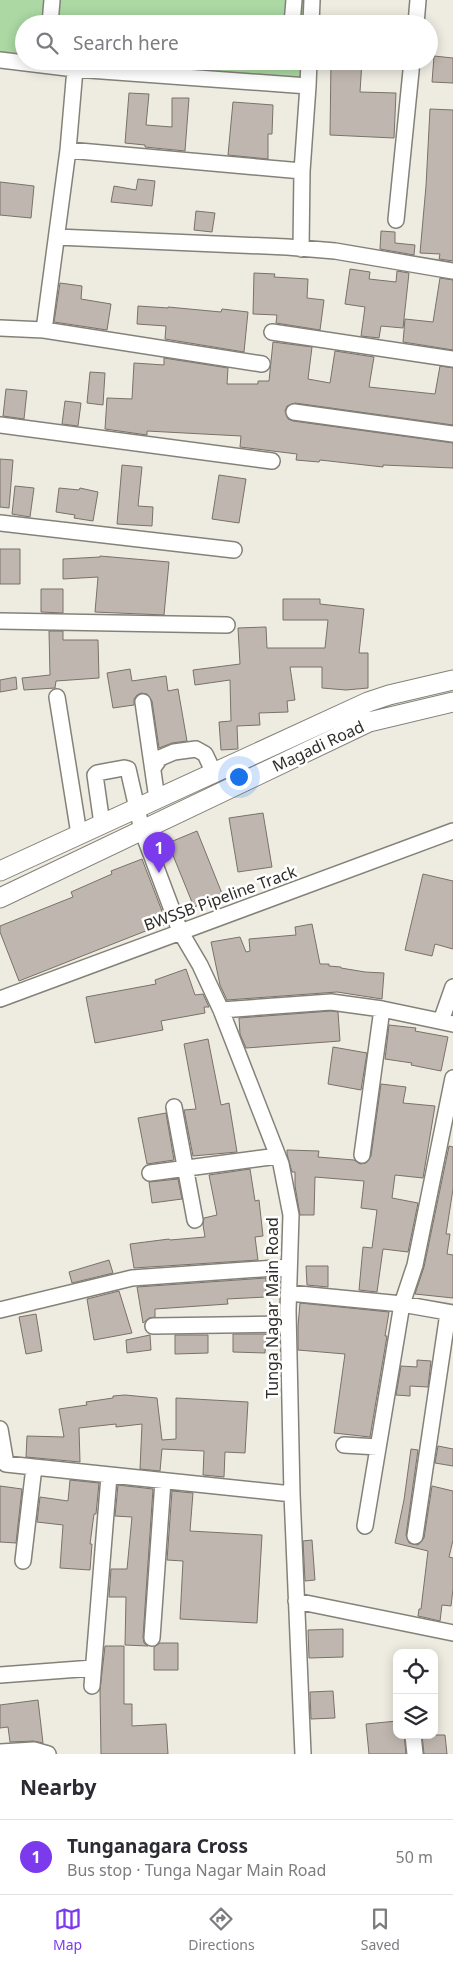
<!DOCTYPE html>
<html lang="en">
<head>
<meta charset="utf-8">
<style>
	:root { --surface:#fff; --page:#f2f2f3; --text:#2b2b33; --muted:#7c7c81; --line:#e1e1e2; --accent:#7c3aed }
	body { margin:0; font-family:"Noto Sans",sans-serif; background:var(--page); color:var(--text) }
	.controls { position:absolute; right:15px; bottom:15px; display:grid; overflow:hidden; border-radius:10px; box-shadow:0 2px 12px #0003 }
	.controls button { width:45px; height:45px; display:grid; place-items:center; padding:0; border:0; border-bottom:1px solid var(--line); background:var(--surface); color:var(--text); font:25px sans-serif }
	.you { position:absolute; left:238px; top:776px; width:18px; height:18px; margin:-12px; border:4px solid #fff; border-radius:50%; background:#1a73e8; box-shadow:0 0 0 8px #1a73e833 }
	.badge { display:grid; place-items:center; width:32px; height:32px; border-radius:50%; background:var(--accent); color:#fff; font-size:16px; font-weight:700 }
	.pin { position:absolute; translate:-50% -41px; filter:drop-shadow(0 1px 2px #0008) }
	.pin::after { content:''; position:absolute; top:26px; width:18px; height:15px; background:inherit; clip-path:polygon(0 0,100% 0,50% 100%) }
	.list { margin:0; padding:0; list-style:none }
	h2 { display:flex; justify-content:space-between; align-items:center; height:65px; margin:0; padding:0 20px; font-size:21px }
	h2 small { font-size:16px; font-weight:400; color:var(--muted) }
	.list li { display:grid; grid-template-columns:32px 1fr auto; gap:15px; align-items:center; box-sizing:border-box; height:75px; padding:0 20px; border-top:1px solid var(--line) }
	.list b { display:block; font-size:19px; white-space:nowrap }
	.list p { margin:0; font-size:16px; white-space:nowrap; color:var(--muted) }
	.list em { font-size:16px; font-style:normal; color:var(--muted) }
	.icon { flex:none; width:28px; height:28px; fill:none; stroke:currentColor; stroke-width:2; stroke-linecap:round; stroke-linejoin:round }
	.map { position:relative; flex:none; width:453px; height:1754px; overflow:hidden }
	.search { position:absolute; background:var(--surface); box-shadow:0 2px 12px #0003; left:15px; right:15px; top:15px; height:55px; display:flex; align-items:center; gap:12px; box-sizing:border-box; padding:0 18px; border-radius:28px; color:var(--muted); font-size:19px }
	.sheet { height:140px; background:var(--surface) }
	nav { display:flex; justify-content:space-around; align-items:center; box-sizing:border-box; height:70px; border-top:1px solid var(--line); background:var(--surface); font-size:14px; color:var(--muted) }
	nav a { display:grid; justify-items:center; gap:2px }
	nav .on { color:var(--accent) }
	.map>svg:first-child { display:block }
	.green { fill:#abd8a3 }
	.building { fill:#bfb7af; stroke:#79716a }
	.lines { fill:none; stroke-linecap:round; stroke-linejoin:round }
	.minor-casing { stroke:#848278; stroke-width:18 }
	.major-casing { stroke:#848278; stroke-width:21 }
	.minor { stroke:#fff; stroke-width:15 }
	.major { stroke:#fff; stroke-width:19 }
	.labels { text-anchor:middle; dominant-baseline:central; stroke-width:5; stroke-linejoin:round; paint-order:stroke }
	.street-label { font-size:16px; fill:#2e2d29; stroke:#fff }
</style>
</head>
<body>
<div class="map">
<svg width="453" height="1754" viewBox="0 0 453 1754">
	<rect width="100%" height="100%" fill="#eeece1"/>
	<!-- green -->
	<path class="green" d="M 0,0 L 310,0 L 307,24 L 24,24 L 24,61 L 304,61 L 301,92 L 0,63 Z"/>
	<!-- building -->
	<path class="building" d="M 434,56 L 453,58 L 453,83 L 432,82 Z
		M 331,61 L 362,61 L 360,92 L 396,93 L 394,138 L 330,135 Z
		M 129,93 L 149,94 L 146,125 L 172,127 L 172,98 L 189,98 L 185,151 L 145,147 L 145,145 L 125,143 Z
		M 233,102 L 273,105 L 272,134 L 268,134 L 268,159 L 228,155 Z
		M 430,109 L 453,110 L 453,261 L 439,259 L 440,254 L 420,253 L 426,186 Z
		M 138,179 L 155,181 L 152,206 L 111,202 L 114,186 L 136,190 Z
		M 0,182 L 34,186 L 31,218 L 0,215 Z
		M 196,211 L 215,213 L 212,232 L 194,230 Z
		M 381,231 L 395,232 L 395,243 L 415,245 L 414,255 L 380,249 Z
		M 350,269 L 370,272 L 369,279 L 396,282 L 397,271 L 409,273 L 403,328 L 381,326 L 379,338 L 361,336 L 365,307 L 345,304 Z
		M 254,273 L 275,274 L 274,277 L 308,279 L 307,298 L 324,300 L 320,330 L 276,323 L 277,315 L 253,314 Z
		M 440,278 L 453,280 L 453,350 L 403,342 L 405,319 L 433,322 Z
		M 60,283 L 82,286 L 81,299 L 111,304 L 107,330 L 54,322 Z
		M 138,306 L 168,308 L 168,307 L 221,312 L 222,309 L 248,312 L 244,352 L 165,339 L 166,326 L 137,324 Z
		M 273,342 L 312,347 L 308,379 L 330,383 L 335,351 L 374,357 L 369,387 L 435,394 L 440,366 L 453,368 L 453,425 L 295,403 L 287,406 L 285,411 L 288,419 L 293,421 L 453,443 L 453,468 L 383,465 L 383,467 L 320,460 L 319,462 L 296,460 L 297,454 L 240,447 L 241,436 L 147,431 L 147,435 L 105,429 L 107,398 L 132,399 L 134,363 L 164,365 L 164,358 L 228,368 L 227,384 L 258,384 L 258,381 L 269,381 Z
		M 90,372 L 105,373 L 103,405 L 87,403 Z
		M 6,389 L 27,391 L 24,419 L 3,416 Z
		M 65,401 L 81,403 L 78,426 L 62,424 Z
		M 0,459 L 13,460 L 9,508 L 0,507 Z
		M 122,465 L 142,467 L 138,506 L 153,507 L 152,526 L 117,524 Z
		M 219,475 L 246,479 L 239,523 L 212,519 Z
		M 15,486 L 34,488 L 30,517 L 12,514 Z
		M 59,488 L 79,490 L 80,488 L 98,492 L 93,521 L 74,518 L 75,515 L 56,512 Z
		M 0,549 L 20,549 L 20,584 L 0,584 Z
		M 100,556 L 169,562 L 164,615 L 95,612 L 98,577 L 63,579 L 63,559 L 100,557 Z
		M 41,589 L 63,589 L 63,613 L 41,612 Z
		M 283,599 L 320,599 L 320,604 L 364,609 L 359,653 L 368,653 L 368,688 L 346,690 L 322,688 L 322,667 L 290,667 L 295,700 L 287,701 L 288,712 L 259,713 L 260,725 L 237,726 L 238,749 L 221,750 L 219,722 L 231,721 L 230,680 L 195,685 L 193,670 L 240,664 L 238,628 L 266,627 L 267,648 L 325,648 L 328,620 L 283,620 Z
		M 49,631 L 63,631 L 63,640 L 98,640 L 99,678 L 56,681 L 55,688 L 24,690 L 22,678 L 50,675 Z
		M 130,669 L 132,681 L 166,676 L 168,691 L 178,689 L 187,741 L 172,743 L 159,748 L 152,701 L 147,694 L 141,693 L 137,695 L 134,699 L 134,705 L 113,708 L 107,673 Z
		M 16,677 L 17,689 L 0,692 L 0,680 Z
		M 263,813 L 272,867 L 238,872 L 229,818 Z
		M 197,831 L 223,896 L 194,907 L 168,843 Z
		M 142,859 L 167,924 L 143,932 L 19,981 L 0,932 L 0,926 L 73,897 L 71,892 L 112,874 L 111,871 Z
		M 423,874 L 453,881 L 453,949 L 435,944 L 432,956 L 405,950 Z
		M 312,924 L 320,964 L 329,964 L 329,966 L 341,967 L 341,968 L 365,972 L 384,973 L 382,999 L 337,992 L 227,1000 L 220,985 L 211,942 L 240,937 L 246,952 L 250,951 L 249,939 L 296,935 L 295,927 Z
		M 186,969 L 195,995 L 203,994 L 209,1007 L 204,1007 L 205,1013 L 161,1021 L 163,1030 L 95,1043 L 86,997 L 156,984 L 155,980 Z
		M 331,1011 L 338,1012 L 340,1041 L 246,1048 L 240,1034 L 239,1018 Z
		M 389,1025 L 416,1028 L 415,1031 L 448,1037 L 441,1071 L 411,1065 L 412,1063 L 385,1059 Z
		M 208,1039 L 221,1105 L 229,1103 L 237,1152 L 193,1156 L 184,1110 L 196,1109 L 184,1044 Z
		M 333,1047 L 367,1053 L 361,1090 L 328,1084 Z
		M 381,1084 L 406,1087 L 403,1103 L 435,1106 L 423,1178 L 395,1175 L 392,1198 L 418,1203 L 408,1252 L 383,1249 L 377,1292 L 359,1290 L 363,1247 L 372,1248 L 377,1210 L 361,1208 L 364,1181 L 315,1177 L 314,1215 L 300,1215 L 295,1186 L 295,1172 L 292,1172 L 287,1154 L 287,1150 L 319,1151 L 318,1157 L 354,1160 L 360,1164 L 366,1163 L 371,1156 Z
		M 166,1113 L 174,1160 L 147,1164 L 138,1118 Z
		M 449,1146 L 453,1147 L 453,1189 L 446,1234 L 450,1234 L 447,1254 L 453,1255 L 453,1298 L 415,1294 L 424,1267 Z
		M 250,1169 L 255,1201 L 259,1200 L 263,1236 L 255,1237 L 258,1260 L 134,1268 L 130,1244 L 169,1239 L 170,1240 L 205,1237 L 203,1225 L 204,1218 L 217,1215 L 209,1175 Z
		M 178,1179 L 182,1199 L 152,1203 L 149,1182 Z
		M 109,1260 L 113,1273 L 72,1283 L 69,1272 Z
		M 306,1266 L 328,1266 L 328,1287 L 307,1285 Z
		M 266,1278 L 266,1297 L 227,1299 L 228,1304 L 155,1309 L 155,1317 L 149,1318 L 143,1323 L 137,1287 Z
		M 119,1291 L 132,1333 L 94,1340 L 87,1299 Z
		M 300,1303 L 389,1312 L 385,1336 L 387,1336 L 370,1437 L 334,1433 L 345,1354 L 298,1350 L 298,1326 Z
		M 36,1314 L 42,1351 L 26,1354 L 19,1317 Z
		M 233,1334 L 266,1334 L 265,1353 L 233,1352 Z
		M 150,1335 L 151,1350 L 127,1353 L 126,1340 Z
		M 175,1335 L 208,1335 L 208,1353 L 175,1354 Z
		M 417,1360 L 431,1361 L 428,1387 L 410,1386 L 410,1396 L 396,1395 L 401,1366 L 417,1367 Z
		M 125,1395 L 157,1398 L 162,1440 L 176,1439 L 176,1398 L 248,1402 L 245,1453 L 225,1452 L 224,1477 L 203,1475 L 204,1451 L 162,1449 L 160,1471 L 140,1469 L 142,1424 L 116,1427 L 116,1424 L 79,1428 L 80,1462 L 26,1457 L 27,1436 L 64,1437 L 59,1409 L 87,1405 L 86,1402 L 113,1398 L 113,1396 Z
		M 438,1446 L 453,1449 L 453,1466 L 435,1463 Z
		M 411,1449 L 418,1450 L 406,1535 L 409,1543 L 418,1545 L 424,1538 L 432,1486 L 453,1491 L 453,1540 L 449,1557 L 453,1558 L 453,1589 L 451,1606 L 442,1605 L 440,1621 L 418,1616 L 419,1609 L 421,1609 L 428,1551 L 395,1543 L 404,1500 Z
		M 70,1480 L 99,1483 L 96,1514 L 94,1514 L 90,1544 L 92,1544 L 90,1570 L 60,1568 L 63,1525 L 37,1522 L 40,1497 L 68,1501 Z
		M 118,1485 L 153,1489 L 143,1637 L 144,1643 L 148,1646 L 125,1645 L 126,1597 L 109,1597 L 111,1569 L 127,1569 L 132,1517 L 115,1516 Z
		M 0,1486 L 22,1489 L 16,1543 L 0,1542 Z
		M 172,1491 L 193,1493 L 190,1531 L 262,1535 L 257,1623 L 180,1619 L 183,1561 L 167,1560 Z
		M 312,1540 L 315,1580 L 305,1581 L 303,1541 Z
		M 343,1629 L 343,1657 L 309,1658 L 308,1630 Z
		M 160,1643 L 178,1643 L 178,1670 L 154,1670 L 154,1647 Z
		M 105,1646 L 124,1646 L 124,1704 L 132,1704 L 132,1726 L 166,1724 L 168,1754 L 101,1754 L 100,1690 Z
		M 333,1691 L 335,1718 L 311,1719 L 310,1692 Z
		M 38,1700 L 43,1743 L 33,1741 L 10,1742 L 8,1727 L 0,1728 L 0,1705 Z
		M 397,1721 L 397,1735 L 404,1735 L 406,1754 L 369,1754 L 366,1724 Z
		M 422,1735 L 445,1735 L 447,1754 L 424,1754 Z"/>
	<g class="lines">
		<!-- minor casing -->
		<g class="minor-casing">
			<path id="minor" d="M 50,24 L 52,0
				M 292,24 L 294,0
				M 311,24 L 312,0
				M 416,24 L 418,0
				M 0,60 L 75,69 L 308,86 L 309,61
				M 68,150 L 302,171
				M 396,220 L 412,61
				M 57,237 L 287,247 L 335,251 L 453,271
				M 301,249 L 302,171 L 308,86
				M 0,328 L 44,330 L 262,364
				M 44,330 L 68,150 L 75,69
				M 272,332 L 453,359
				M 294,412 L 453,434
				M 0,425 L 272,461
				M 0,523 L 234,550
				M 0,621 L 227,625
				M 57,697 L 79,834
				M 143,702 L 157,799
				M 153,768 L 160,758 L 174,752 L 196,749 L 205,754 L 214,773
				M 102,824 L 95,775 L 97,773 L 124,768 L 128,769 L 142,830 L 180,931 L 200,965 L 221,1010 L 281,1164 L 291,1215 L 288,1311 L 292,1494 L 303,1754
				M 0,999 L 453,831
				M 221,1010 L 331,1002 L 382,1009 L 453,1024
				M 441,1021 L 453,987
				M 174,1107 L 195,1220
				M 362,1155 L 382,1009
				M 150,1173 L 278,1156
				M 289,1293 L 402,1304 L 453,1313
				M 0,1310 L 132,1278 L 289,1267
				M 153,1326 L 288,1324
				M 0,1429 L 6,1464 L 34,1467
				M 344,1445 L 378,1447
				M 365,1526 L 402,1304 L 415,1265 L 453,1078
				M 415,1536 L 448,1313
				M 23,1561 L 34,1467 L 292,1494
				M 296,1601 L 453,1633
				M 152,1638 L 163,1481
				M 0,1675 L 93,1668
				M 92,1686 L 109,1476
				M 413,1735 L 415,1754
				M 0,1752 L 34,1750 L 48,1754"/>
		</g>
		<!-- major casing -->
		<g class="major-casing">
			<path id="major" d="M 0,871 L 368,702 L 389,695 L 453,680
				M 0,898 L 369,722 L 453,702"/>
		</g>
		<!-- minor -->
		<use href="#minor" class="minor"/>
		<!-- major -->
		<use href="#major" class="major"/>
	</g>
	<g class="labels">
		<!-- street labels -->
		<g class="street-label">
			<text transform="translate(318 746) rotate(-25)">Magadi Road</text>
			<text transform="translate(220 898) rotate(-20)">BWSSB Pipeline Track</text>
			<text transform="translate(272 1308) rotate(-90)">Tunga Nagar Main Road</text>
		</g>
	</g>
</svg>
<div class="controls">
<button><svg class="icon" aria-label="locate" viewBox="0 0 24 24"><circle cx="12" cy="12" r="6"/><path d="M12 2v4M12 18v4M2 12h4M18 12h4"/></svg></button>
<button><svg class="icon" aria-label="layers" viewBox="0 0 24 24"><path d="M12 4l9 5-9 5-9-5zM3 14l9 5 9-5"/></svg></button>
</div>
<div class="you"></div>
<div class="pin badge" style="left:159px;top:873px">1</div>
<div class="search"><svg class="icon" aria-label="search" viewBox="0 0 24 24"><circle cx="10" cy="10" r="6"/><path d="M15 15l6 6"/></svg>Search here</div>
</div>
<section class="sheet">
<h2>Nearby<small></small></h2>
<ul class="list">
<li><span class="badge">1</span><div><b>Tunganagara Cross</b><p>Bus stop · Tunga Nagar Main Road</p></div><em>50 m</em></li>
</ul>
</section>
<nav>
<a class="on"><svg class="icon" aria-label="map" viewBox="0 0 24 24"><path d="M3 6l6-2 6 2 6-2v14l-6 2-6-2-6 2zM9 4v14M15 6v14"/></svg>Map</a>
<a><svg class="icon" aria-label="directions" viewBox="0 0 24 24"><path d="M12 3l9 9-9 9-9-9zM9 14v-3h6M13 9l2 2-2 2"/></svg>Directions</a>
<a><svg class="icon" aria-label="saved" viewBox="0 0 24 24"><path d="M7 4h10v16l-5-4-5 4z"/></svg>Saved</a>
</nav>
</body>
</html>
